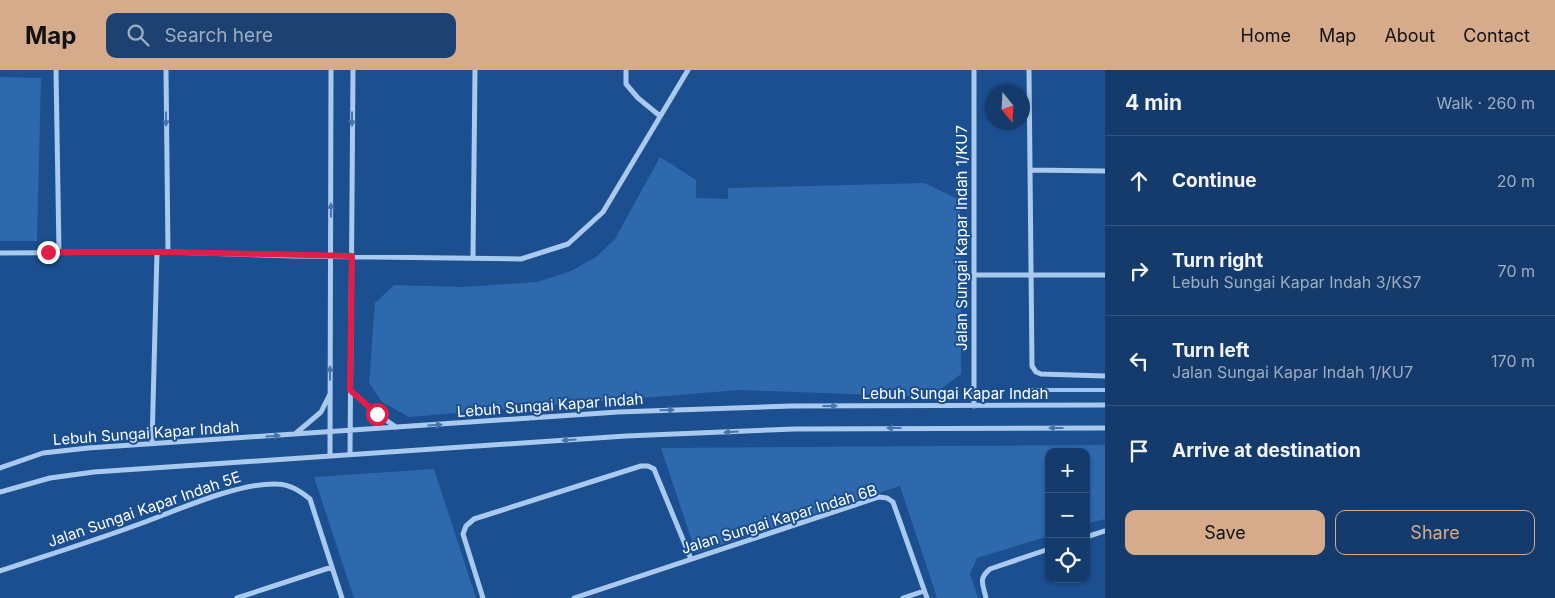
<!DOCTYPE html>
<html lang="en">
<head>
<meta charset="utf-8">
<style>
	:root { --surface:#143b6b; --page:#1d4271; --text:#f1f3f6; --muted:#9dadc1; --line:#33557e; --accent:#d6ab8b }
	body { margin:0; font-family:Inter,sans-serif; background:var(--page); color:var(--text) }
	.controls { position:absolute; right:15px; bottom:15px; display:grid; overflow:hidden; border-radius:10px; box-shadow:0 1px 4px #0004 }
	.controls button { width:45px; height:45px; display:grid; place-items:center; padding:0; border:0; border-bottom:1px solid var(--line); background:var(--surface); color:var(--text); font:25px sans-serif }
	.compass { position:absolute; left:985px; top:15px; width:45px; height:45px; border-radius:50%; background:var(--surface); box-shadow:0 1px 4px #0004; rotate:162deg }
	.stop { position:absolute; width:15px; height:15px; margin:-11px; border:4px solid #e11d48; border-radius:50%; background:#fff }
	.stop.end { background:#e11d48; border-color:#fff; box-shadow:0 1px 5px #0008 }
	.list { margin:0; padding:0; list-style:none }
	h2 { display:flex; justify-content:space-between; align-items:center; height:65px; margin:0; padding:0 20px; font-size:21px }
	h2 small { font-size:16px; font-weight:400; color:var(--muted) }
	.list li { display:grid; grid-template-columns:32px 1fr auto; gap:15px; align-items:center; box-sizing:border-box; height:90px; padding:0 20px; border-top:1px solid var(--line) }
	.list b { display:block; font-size:19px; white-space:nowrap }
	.list p { margin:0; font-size:16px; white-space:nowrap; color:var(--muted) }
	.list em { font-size:16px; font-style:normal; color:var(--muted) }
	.actions { display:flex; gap:10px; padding:15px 20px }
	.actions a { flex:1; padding:11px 0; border:1px solid var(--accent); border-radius:10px; text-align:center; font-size:18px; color:var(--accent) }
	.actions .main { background:var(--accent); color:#111 }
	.icon { flex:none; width:28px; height:28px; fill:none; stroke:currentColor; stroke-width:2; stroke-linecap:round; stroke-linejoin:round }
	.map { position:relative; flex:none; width:1105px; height:528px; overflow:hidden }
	header { display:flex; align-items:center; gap:30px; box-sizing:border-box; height:70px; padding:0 25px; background:var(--accent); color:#111 }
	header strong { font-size:24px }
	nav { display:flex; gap:28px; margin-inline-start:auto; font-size:18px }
	.search { width:350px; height:45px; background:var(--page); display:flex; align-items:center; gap:12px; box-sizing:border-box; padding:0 18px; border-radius:10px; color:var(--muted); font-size:19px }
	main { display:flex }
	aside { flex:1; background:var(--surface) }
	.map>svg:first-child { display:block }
	.green { fill:#2e69ad }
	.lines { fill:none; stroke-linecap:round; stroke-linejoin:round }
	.stream { stroke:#9cc4f0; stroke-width:4 }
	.street { stroke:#a9c9ee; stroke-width:5 }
	.oneway { fill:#4674ac }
	.route { stroke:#e11d48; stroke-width:6 }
	.labels { text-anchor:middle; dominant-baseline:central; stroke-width:4; stroke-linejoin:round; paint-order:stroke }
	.street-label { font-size:15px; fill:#fff; stroke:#1b4f8f }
</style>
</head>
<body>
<header>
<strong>Map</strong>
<div class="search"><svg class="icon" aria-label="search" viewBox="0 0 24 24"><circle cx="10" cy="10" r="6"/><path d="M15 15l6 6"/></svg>Search here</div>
<nav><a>Home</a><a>Map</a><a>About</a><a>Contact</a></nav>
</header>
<main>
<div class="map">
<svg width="1105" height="528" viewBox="0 0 1105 528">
	<rect width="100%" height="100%" fill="#1b4f8f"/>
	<!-- green -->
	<path class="green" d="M 0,7 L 41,8 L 37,171 L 0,171 Z
		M 660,87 L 696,110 L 696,128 L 728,129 L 728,118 L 924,113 L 960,130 L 961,304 L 930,327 L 739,320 L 409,347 L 382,332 L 369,313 L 375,233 L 394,215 L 463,217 L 537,212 L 571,201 L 596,187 L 615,169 Z
		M 1105,375 L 1105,449 L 1086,454 L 1086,382 L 1049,382 L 1049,466 L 977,488 L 970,504 L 978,528 L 937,528 L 900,416 L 696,483 L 661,378 Z
		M 434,399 L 476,528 L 354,528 L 314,407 Z"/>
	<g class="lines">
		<!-- stream -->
		<path class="stream" d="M 1028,320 L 1105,320"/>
		<!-- street -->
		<path class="street" d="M 56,0 L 59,182
			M 166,0 L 168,182
			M 626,0 L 626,14 L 638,28 L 660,46
			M 974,0 L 974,336
			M 1029,0 L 1032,296 L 1036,302 L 1041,304 L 1105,306
			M 1030,100 L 1105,101
			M 0,183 L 168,182 L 294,186 L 521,189 L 568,174 L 603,142 L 688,0
			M 473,188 L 475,0
			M 974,205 L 1105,205
			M 350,320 L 377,344 L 396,357
			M 295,364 L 321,342 L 330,324
			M 152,374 L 157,182
			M 350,385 L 353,0
			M 330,386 L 331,0
			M 0,398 L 43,383 L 88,378 L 618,342 L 791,336 L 1105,335
			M 0,422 L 50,408 L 94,402 L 626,366 L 795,359 L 1105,358
			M 1086,467 L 1105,461
			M 0,501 C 45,486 90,472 134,456 C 174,442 235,413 276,414 C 290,414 300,421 310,429 L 342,528
			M 237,528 L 332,497
			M 483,528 L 463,464 L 466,456 L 474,449 L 641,396 L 648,396 L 654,399 L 691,489
			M 574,528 L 879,427 L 887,428 L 893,432 L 927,528
			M 903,528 L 924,521
			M 986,528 C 983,514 978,509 990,499 L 1049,479"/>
	</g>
	<!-- one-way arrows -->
	<defs><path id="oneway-solid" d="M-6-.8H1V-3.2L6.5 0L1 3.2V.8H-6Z" transform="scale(1.25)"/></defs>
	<g class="oneway">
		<use href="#oneway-solid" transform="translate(166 49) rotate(89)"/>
		<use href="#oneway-solid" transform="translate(352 49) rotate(90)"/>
		<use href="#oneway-solid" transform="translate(331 140) rotate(-90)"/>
		<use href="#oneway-solid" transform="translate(330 303) rotate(-90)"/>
		<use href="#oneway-solid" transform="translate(830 336)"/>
		<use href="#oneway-solid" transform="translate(667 340) rotate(-2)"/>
		<use href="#oneway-solid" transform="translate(435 355) rotate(-4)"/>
		<use href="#oneway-solid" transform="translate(894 358) rotate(180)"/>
		<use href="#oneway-solid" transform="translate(1056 358) rotate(180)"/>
		<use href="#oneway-solid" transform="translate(731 362) rotate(177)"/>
		<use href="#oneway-solid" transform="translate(273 366) rotate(-4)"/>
		<use href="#oneway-solid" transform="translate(569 370) rotate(176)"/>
	</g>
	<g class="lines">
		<!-- route -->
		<path class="route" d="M 48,182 L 168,182 L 352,186 L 350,320 L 377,344"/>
	</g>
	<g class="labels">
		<!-- street labels -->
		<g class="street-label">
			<text transform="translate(961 168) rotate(-90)">Jalan Sungai Kapar Indah 1/KU7</text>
			<text x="955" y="323">Lebuh Sungai Kapar Indah</text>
			<text transform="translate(550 335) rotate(-4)">Lebuh Sungai Kapar Indah</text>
			<text transform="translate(146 363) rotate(-4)">Lebuh Sungai Kapar Indah</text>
			<text transform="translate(144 439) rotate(-19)">Jalan Sungai Kapar Indah 5E</text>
			<text transform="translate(779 449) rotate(-17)">Jalan Sungai Kapar Indah 6B</text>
		</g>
	</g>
</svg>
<div class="controls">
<button>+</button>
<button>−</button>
<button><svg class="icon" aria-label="locate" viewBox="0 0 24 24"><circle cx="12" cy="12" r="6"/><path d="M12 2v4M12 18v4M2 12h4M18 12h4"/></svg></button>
</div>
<svg class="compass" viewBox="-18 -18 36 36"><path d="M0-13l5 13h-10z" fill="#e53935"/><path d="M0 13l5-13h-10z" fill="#9dadc1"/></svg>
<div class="stop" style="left:377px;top:344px"></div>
<div class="stop end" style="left:48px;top:182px"></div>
</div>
<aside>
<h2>4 min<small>Walk · 260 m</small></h2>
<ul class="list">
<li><svg class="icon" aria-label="ahead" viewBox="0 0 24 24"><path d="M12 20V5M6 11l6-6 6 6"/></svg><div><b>Continue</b></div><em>20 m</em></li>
<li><svg class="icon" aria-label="right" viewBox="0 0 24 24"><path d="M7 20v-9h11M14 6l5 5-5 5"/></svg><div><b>Turn right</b><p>Lebuh Sungai Kapar Indah 3/KS7</p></div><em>70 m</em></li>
<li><svg class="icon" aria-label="left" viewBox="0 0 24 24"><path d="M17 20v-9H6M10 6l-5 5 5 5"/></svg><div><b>Turn left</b><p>Jalan Sungai Kapar Indah 1/KU7</p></div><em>170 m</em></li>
<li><svg class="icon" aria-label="arrive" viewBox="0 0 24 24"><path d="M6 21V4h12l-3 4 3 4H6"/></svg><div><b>Arrive at destination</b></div></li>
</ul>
<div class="actions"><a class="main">Save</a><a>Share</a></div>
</aside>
</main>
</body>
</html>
